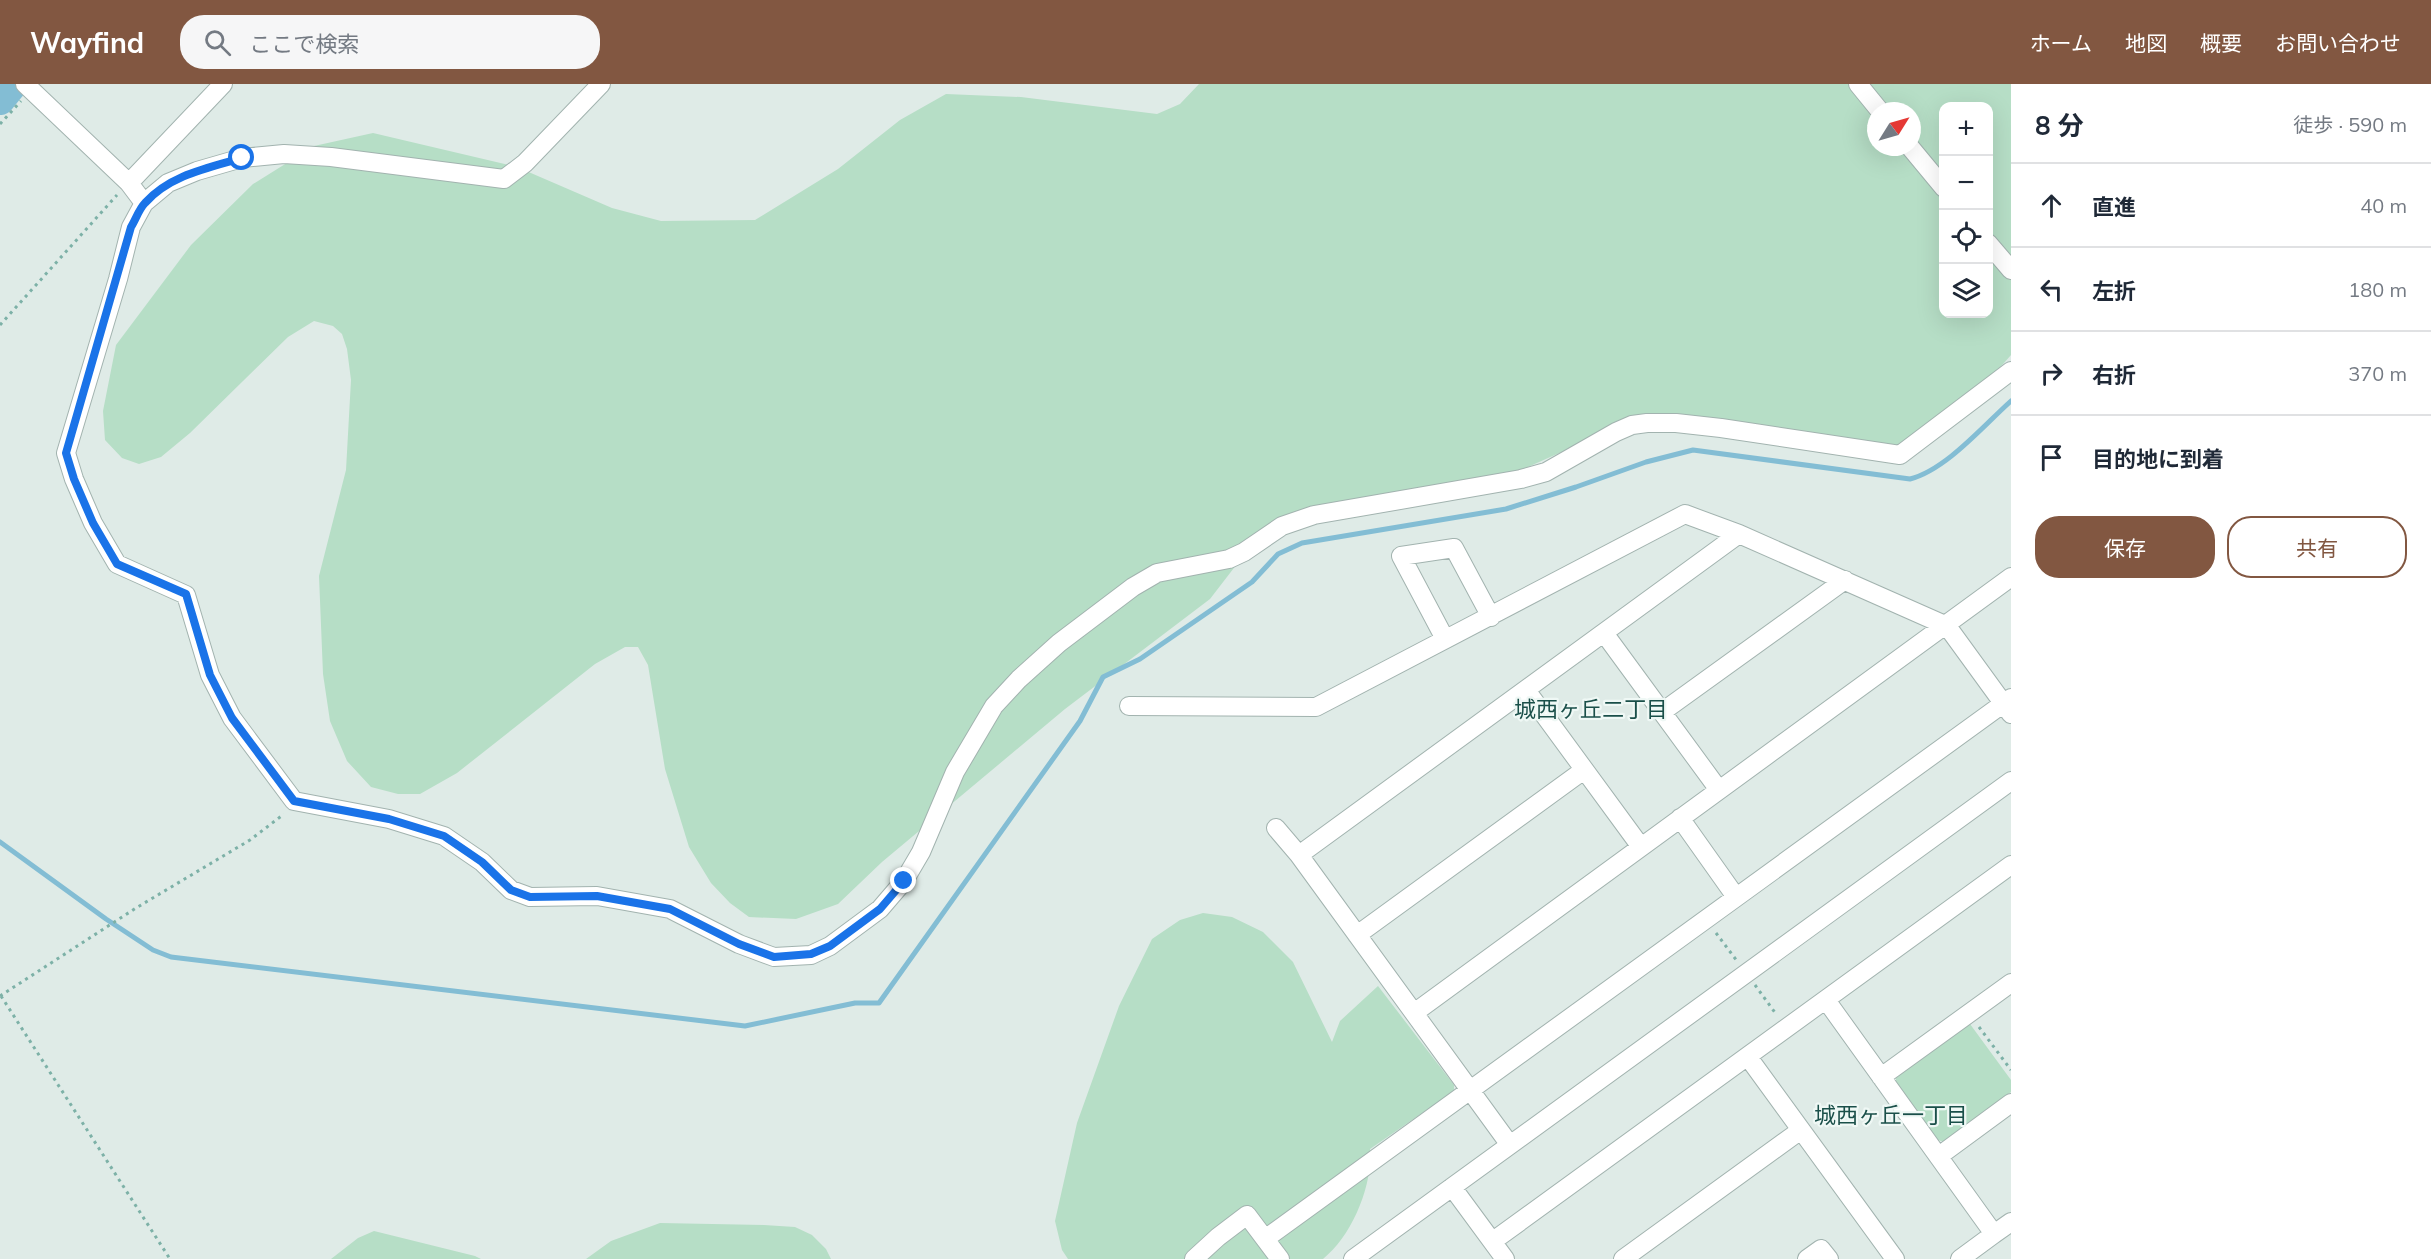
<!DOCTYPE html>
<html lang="ja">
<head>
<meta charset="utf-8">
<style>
	:root { --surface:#fff; --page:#f6f6f7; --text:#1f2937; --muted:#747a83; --line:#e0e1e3; --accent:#825741 }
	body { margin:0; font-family:Mulish,"Noto Sans JP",sans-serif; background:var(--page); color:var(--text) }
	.controls { position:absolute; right:18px; top:18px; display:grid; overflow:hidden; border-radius:12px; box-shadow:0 6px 24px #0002 }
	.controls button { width:54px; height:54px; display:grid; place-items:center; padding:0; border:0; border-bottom:2px solid var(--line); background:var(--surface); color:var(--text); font:30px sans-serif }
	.compass { position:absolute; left:1867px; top:18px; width:54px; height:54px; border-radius:50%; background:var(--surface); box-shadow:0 6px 24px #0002; rotate:53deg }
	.stop { position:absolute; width:18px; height:18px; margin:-14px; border:4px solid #1a73e8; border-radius:50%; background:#fff }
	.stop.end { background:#1a73e8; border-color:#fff; box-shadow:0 2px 6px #0008 }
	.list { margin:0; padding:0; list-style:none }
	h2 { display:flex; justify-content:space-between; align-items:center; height:78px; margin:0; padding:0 24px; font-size:26px }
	h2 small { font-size:20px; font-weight:400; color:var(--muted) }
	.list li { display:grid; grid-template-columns:39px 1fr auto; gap:18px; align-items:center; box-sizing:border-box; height:84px; padding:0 24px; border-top:2px solid var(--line) }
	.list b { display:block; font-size:22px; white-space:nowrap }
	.list em { font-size:20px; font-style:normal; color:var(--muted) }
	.actions { display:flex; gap:12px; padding:18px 24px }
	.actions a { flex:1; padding:14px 0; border:2px solid var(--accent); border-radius:24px; text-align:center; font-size:21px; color:var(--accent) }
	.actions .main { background:var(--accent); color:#fff }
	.icon { flex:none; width:33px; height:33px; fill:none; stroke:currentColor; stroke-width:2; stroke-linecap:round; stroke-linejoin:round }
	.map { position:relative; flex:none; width:2011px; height:1175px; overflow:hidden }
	header { display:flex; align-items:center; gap:36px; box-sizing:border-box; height:84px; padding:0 30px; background:var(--accent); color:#fff }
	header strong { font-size:28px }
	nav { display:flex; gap:33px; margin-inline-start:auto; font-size:21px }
	.search { width:420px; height:54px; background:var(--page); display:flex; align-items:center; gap:15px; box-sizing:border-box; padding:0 21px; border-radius:24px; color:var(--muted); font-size:22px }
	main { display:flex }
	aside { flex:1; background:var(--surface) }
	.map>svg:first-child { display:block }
	.green { fill:#b6dec6; fill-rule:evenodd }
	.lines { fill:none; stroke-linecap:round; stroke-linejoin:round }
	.stream { stroke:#83bdd4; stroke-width:5 }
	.river { stroke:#83bdd4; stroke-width:30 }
	.minor-casing { stroke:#a2b3af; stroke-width:20 }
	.path { stroke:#7db1a7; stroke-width:3; stroke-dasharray:3 4.5; stroke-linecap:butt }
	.minor { stroke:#fff; stroke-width:18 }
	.route { stroke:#1a73e8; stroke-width:8 }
	.labels { text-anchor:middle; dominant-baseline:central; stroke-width:4.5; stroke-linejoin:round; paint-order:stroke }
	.neighbourhood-label { font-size:22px; fill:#1a4f49; stroke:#eff8f5 }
</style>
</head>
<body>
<header>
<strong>Wayfind</strong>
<div class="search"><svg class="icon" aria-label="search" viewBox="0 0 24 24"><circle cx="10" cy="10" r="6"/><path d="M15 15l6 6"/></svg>ここで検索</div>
<nav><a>ホーム</a><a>地図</a><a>概要</a><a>お問い合わせ</a></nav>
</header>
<main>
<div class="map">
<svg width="2011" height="1175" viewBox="0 0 2011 1175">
	<rect width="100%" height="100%" fill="#dfebe7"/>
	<!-- green -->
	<path class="green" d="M 1199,0 L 2011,0 L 2011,271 L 1996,288 L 1897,366 L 1763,349 L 1613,345 L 1503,394 L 1309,427 L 1257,454 L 1210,515 L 1065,625 L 882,778 L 838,820 L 796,835 L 749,833 L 730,819 L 711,799 L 689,763 L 665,685 L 648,581 L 638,563 L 625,563 L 595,580 L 457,689 L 420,710 L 398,710 L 371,703 L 347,677 L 330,637 L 323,590 L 319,492 L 346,386 L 351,296 L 347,265 L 342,250 L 333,242 L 314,237 L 288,253 L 190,349 L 161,373 L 139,380 L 122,374 L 105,356 L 103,327 L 116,261 L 191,161 L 253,100 L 314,62 L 373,49 L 517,83 L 612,124 L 661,137 L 755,136 L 838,85 L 900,36 L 946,10 L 1021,13 L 1157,30 L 1180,20 ZM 1944,22 L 1988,22 L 1988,230 L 1944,230 ZM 1876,27 L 1912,27 L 1912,63 L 1876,63 Z
		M 1203,829 L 1232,833 L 1263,848 L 1293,878 L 1332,958 L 1340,937 L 1378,902 L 1454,1001 L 1454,1007 L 1370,1065 C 1373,1101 1352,1152 1323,1175 L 1068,1175 L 1062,1166 L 1055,1137 L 1077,1039 L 1119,922 L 1152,855 L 1180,836 Z
		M 1970,940 L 2011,996 L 2011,1008 L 1944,1058 L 1938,1056 L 1896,999 L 1896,993 Z
		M 660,1139 L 764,1141 L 795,1143 L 812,1151 L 826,1165 L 831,1175 L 586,1175 L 611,1157 Z
		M 374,1147 L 475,1172 L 481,1175 L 331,1175 L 358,1154 Z"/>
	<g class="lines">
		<!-- stream -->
		<path class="stream" d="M 0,758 L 106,835 L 153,866 L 171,873 L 745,942 L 855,919 L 879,919 L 1080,637 L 1103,593 L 1140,575 L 1252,498 L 1278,470 L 1302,459 L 1506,425 L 1576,403 L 1646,378 L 1693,366 L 1910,395 C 1946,386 1984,341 2011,317"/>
		<!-- river -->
		<path class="river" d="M 0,16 L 13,0"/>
		<!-- minor casing -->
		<g class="minor-casing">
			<path id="minor" d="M 25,0 L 129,99 L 144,119
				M 601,0 L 525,79 L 504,95 L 331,73 L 284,70 L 242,74 L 197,87 L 168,99 L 144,119 L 131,143 L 118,195 L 66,369 L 74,395 L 93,439 L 117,480 L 186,511 L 210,591 L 232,634 L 294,717 L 389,735 L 444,752 L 482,778 L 511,806 L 530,813 L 597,812 L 670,825 L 739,860 L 774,873 L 811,871 L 830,862 L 880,825 L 904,797 L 921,768 L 955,688 L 994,622 L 1019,595 L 1059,559 L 1133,503 L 1157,489 L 1229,475 L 1244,468 L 1282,442 L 1314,431 L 1521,395 L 1546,388 L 1616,348 L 1632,341 L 1647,339 L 1676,339 L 1721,344 L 1900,371 L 2011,287
				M 1858,0 L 1880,27
				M 1910,63 L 1944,104
				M 129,99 L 223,0
				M 1988,159 L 2011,186
				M 1604,549 L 1719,706
				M 1445,555 L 1401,472 L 1454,464 L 1491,533
				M 1526,606 L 1641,763
				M 1129,622 L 1316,623 L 1685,430 L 1739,450 L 1947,542 L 2011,630
				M 1662,628 L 1845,496
				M 1680,734 L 1736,813
				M 1276,744 L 1299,771
				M 1357,851 L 1584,686
				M 1826,916 L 1994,1150 L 1960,1175
				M 1414,929 L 2011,493
				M 1748,973 L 1895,1175
				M 1881,993 L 2011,899
				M 1510,1061 L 1299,771 L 1739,450
				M 1939,1072 L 2011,1019
				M 1452,1103 L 1505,1175
				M 1994,1150 L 2011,1138
				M 1265,1155 L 2011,614
				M 1493,1157 L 2011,781
				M 1194,1175 L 1218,1153 L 1247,1131 L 1280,1175
				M 1353,1175 L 2011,697
				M 1623,1175 L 1801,1046
				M 1807,1175 L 1821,1165 L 1829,1175"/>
		</g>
		<!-- path -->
		<path class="path" d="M 0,40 L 21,17
			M 0,241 L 117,111
			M 1716,849 L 1737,877
			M 1755,901 L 1776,930
			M 0,912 L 136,824 L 250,756 L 284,730
			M 1,912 L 170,1175
			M 1979,943 L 2011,986"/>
		<!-- minor -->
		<use href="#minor" class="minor"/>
	</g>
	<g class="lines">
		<!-- route -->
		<path class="route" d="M 242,74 C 208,84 170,91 145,119 C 139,125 136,135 131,143 L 66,369 L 74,395 L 93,439 L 117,480 L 186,510 L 210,591 L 232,634 L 294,717 L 389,735 L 444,752 L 482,778 L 511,806 L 530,813 L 597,812 L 670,825 L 739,860 L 774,873 L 811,870 L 830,862 L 880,825 L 904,797"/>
	</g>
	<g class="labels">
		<!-- neighbourhood labels -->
		<g class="neighbourhood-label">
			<text x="1591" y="625">城西ヶ丘二丁目</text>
			<text x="1891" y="1031">城西ヶ丘一丁目</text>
		</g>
	</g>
</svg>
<div class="controls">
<button>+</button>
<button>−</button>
<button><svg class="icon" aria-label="locate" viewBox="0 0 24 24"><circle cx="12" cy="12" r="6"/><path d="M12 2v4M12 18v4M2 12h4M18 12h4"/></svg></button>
<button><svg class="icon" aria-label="layers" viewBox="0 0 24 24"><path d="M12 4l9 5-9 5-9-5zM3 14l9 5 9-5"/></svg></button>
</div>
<svg class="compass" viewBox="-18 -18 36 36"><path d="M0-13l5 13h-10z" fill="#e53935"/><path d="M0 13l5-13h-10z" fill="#747a83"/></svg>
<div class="stop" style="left:242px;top:74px"></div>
<div class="stop end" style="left:904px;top:797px"></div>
</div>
<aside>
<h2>8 分<small>徒歩 · 590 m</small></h2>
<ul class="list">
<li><svg class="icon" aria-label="ahead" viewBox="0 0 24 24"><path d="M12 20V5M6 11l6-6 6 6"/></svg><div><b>直進</b></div><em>40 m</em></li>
<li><svg class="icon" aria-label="left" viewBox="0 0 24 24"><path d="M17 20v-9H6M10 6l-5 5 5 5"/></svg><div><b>左折</b></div><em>180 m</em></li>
<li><svg class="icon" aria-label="right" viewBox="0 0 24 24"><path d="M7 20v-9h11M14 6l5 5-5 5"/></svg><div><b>右折</b></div><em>370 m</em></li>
<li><svg class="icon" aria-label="arrive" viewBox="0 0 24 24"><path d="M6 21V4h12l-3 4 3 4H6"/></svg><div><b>目的地に到着</b></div></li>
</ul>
<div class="actions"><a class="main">保存</a><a>共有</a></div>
</aside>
</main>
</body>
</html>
